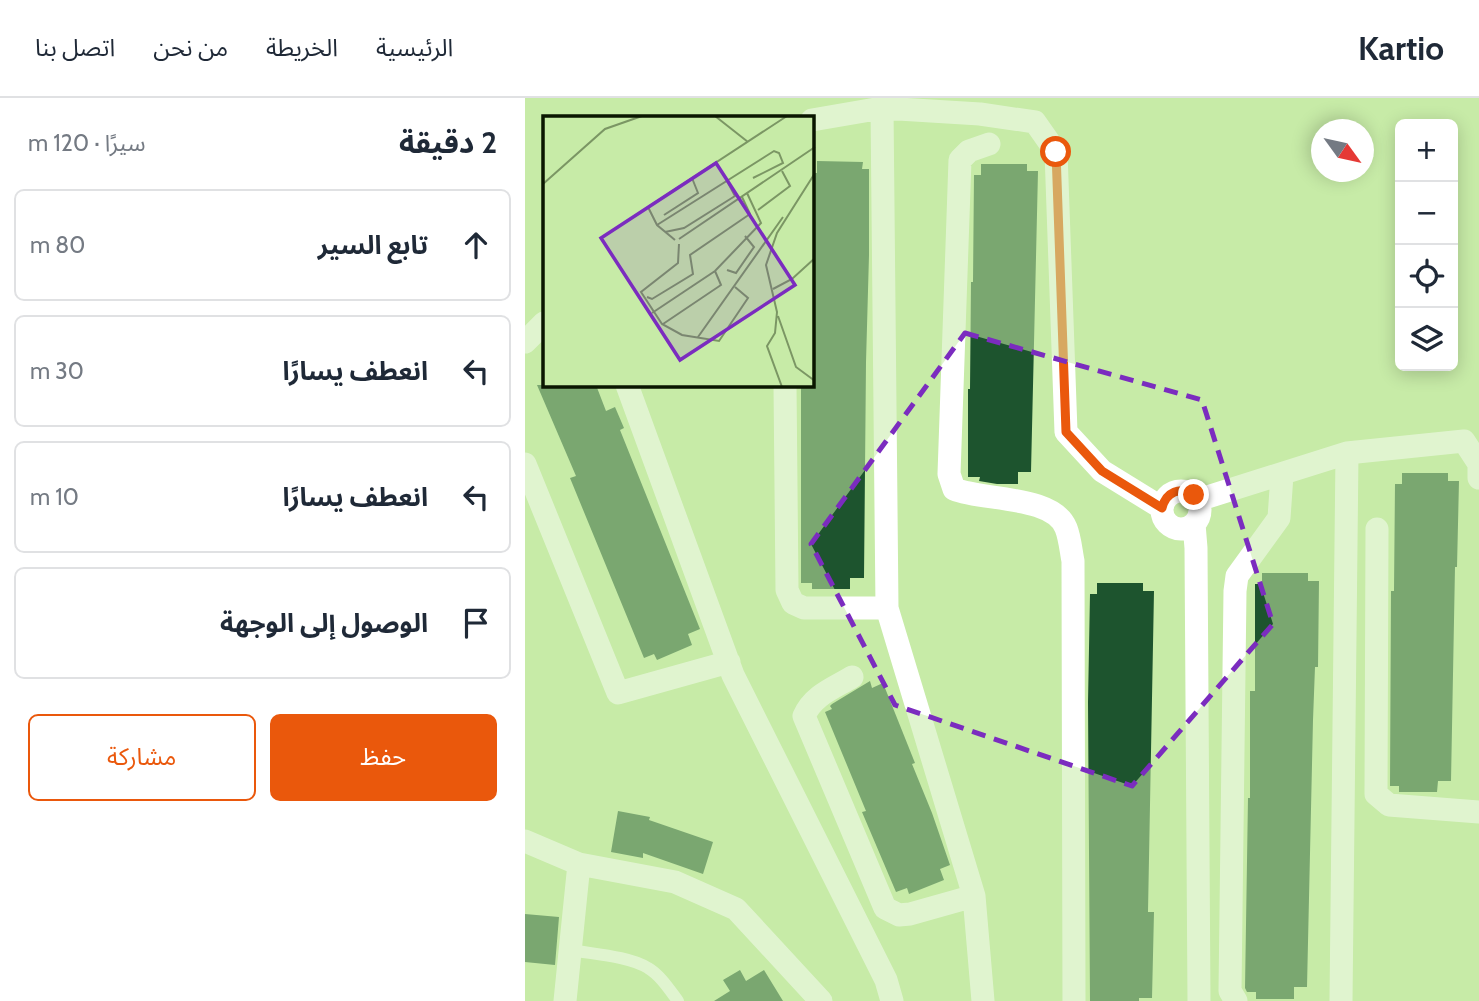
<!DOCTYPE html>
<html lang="ar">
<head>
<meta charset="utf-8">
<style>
	:root { --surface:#fff; --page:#f2f2f3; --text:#1f2937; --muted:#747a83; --line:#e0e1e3; --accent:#ea580c }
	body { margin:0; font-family:Cabin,"Noto Sans Arabic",sans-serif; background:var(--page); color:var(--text); direction:rtl }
	.controls { position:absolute; right:21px; top:21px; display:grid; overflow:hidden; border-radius:10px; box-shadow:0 4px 18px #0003 }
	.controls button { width:63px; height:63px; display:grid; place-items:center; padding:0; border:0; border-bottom:2px solid var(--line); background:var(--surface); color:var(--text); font:35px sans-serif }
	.compass { position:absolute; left:786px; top:21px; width:63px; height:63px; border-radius:50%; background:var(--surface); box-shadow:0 4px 18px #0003; rotate:123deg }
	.stop { position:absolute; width:21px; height:21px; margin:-16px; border:5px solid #ea580c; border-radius:50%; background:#fff }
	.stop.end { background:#ea580c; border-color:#fff; box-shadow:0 2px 7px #0008 }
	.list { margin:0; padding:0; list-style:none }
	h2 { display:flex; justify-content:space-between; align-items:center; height:91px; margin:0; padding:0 28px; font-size:30px }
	h2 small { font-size:23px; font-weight:400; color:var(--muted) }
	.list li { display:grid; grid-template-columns:46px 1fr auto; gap:21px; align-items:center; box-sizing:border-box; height:112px; margin:0 14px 14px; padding:0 14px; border:2px solid var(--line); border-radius:10px }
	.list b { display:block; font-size:26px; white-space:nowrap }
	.list em { font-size:23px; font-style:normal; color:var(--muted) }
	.actions { display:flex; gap:14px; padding:21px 28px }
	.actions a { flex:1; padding:16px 0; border:2px solid var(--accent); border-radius:10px; text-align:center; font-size:24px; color:var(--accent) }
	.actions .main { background:var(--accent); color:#fff }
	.icon { flex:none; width:38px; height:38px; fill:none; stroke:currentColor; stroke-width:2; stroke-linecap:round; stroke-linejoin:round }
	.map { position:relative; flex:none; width:954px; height:903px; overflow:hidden; direction:ltr }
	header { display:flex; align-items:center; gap:42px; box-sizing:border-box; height:98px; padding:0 35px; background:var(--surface); border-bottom:2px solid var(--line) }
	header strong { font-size:33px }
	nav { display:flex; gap:38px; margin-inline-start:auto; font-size:24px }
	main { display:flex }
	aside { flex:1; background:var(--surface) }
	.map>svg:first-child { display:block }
	.building { fill:#1d542e }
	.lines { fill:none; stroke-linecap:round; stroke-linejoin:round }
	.lane { stroke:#fff; stroke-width:12 }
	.street { stroke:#fff; stroke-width:23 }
	.route { stroke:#ea580c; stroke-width:9 }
	.marked { fill:none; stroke:#7b2cbf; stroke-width:5; stroke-dasharray:14 9; stroke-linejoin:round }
	.inset-road { fill:none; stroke:#7b9664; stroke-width:2 }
	.view { fill:#7b2cbf; fill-opacity:0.15; stroke:#7b2cbf; stroke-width:3.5 }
	.inset-edge { fill:none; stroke:#0a1600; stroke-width:3.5 }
</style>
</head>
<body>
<header>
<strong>Kartio</strong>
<nav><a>الرئيسية</a><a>الخريطة</a><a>من نحن</a><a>اتصل بنا</a></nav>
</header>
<main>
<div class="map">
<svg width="954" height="903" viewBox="0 0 954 903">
	<rect width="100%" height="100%" fill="#c7eba7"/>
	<!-- building -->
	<path class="building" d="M 292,63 L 338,64 L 337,71 L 344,71 L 344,157 L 341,264 L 339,480 L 325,480 L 325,491 L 287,491 L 287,485 L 276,485 L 276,289 L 287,287 L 287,75 L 292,75 Z
		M 456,66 L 502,66 L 502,73 L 513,73 L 506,374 L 493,374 L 493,386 L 472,386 L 454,383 L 455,379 L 443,379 L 443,291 L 445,291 L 446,184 L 448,184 L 449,77 L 456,77 Z
		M 12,287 L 71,287 L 81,313 L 90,309 L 99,330 L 95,332 L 175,531 L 163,536 L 167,547 L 132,562 L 129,556 L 119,560 L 45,380 L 51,378 Z
		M 877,375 L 923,375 L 923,383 L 934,383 L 932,469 L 930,469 L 926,683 L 913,683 L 912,694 L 874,694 L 874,688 L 865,688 L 866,493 L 869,493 L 870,386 L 877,386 Z
		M 737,475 L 783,475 L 783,483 L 794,483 L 793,569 L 790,569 L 788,622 L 782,889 L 769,889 L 769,901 L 731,901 L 731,894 L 722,894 L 720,890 L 723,700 L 725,700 L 725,593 L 730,593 L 730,486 L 737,486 Z
		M 572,485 L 618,485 L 618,493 L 629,493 L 623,814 L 629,814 L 627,900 L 614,900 L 614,903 L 565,903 L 563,604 L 565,496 L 572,496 Z
		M 345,583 L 347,590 L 358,585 L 390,665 L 387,666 L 407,715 L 425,767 L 415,771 L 419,782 L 384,796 L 382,790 L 371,794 L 337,714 L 341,713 L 300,614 L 307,611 L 305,608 L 307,606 Z
		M 93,713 L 125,719 L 124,722 L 188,744 L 178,776 L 118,755 L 118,760 L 86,754 Z
		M 0,816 L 34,819 L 30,867 L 0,864 Z
		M 215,872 L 221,883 L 239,872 L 258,903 L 189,903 L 205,893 L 198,882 Z"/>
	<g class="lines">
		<!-- lane -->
		<path class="lane" d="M 46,852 C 67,856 104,858 123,870 C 135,877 144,891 153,903"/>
		<!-- street -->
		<path class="street" d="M 357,10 L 362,510 L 449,798 L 458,903
			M 287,22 L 357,10 L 455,16 L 510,24 L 531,54 L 541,334 L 577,373 L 637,410
			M 464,46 L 444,53 L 435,62 L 424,376 L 429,391 C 458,403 528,397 541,430 C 545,440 546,453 548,463 L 549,903
			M 0,244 L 19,225
			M 102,287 L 208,577 L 361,882 L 367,903
			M 260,287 L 262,492 L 268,505 L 279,510 L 362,510
			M 0,366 L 93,595 L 204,564
			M637 412a19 19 0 1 1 38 0a19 19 0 1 1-38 0Z
			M 673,402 L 822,355 L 939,343 L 954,366 L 954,380
			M 669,426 L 671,450 L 674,903
			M 852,431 L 851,696 L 864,707 L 954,714
			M 327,579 C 309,590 288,597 279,618 L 360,810 L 374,817 L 385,816 L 449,798
			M 0,743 L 54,766 L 150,784 L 211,811 L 296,903
			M 40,903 L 54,766
			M 711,903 L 705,893 L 710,493 L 712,478 L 754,420 L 757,377
			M 816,903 L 822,355"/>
	</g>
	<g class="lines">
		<!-- route -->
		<path class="route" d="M 531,54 L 541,334 L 577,373 L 637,410 C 641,394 655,388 669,397"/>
	</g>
	<!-- marked area -->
	<path d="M0 0H954V903H0ZM 440,235 L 677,302 L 748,526 L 607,688 L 370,607 L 286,446 Z" fill="#c7eba7" fill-opacity=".55" fill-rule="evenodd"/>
	<path class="marked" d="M 440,235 L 677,302 L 748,526 L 607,688 L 370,607 L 286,446 Z"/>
	<!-- overview -->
	<g transform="translate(18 18)">
		<rect width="271" height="271" fill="#c7eba7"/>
		<path class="inset-road" d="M 172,0 L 205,26M 0,68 L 62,13 L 99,0M 215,94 L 247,70 L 239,55M 121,99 L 155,77 L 149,62M 114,109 L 231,35 L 236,37 L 240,47 L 210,62M 122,116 L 141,112 L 192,80 L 184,65M 136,123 L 272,31M 132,124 L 114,109 L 105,91 L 244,0M 136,128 L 135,147 L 98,176 L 119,208 L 139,219 L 176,225 L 205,182 L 192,171M 184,154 L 193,157 L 211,131 L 202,120M 230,173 L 249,163 L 272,142M 104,181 L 109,183 L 150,158 L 147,139 L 207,98 L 199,81M 109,197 L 172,155 L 218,107 L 204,77M 235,200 L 253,251 L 272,265M 120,208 L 178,169 L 172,155M 155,221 L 240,101M 239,271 L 224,230 L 232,217 L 234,196 L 223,149 L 234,117 L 272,57"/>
		<path class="view" d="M 173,47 L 252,169 L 137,244 L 58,122 Z"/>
		<rect width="271" height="271" class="inset-edge"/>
	</g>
</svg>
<div class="controls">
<button>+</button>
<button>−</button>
<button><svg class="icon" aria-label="locate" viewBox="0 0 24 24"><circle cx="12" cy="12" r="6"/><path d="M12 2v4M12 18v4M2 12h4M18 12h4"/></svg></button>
<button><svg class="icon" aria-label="layers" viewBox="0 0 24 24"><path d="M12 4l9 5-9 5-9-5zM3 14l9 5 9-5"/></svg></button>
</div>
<svg class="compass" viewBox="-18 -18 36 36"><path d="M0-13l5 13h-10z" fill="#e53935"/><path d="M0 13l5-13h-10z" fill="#747a83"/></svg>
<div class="stop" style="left:531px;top:54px"></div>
<div class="stop end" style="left:669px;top:397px"></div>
</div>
<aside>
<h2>2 دقيقة<small>سيرًا · 120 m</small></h2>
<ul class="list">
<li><svg class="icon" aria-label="ahead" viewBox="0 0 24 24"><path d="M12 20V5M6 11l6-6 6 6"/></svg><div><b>تابع السير</b></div><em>80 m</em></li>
<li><svg class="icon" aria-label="left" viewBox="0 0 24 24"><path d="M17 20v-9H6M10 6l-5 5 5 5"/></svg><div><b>انعطف يسارًا</b></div><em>30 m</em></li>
<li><svg class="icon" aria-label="left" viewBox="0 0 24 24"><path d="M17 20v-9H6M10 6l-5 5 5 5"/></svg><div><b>انعطف يسارًا</b></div><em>10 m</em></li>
<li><svg class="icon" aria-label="arrive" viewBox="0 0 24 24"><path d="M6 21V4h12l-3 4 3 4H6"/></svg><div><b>الوصول إلى الوجهة</b></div></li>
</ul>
<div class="actions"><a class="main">حفظ</a><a>مشاركة</a></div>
</aside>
</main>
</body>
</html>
